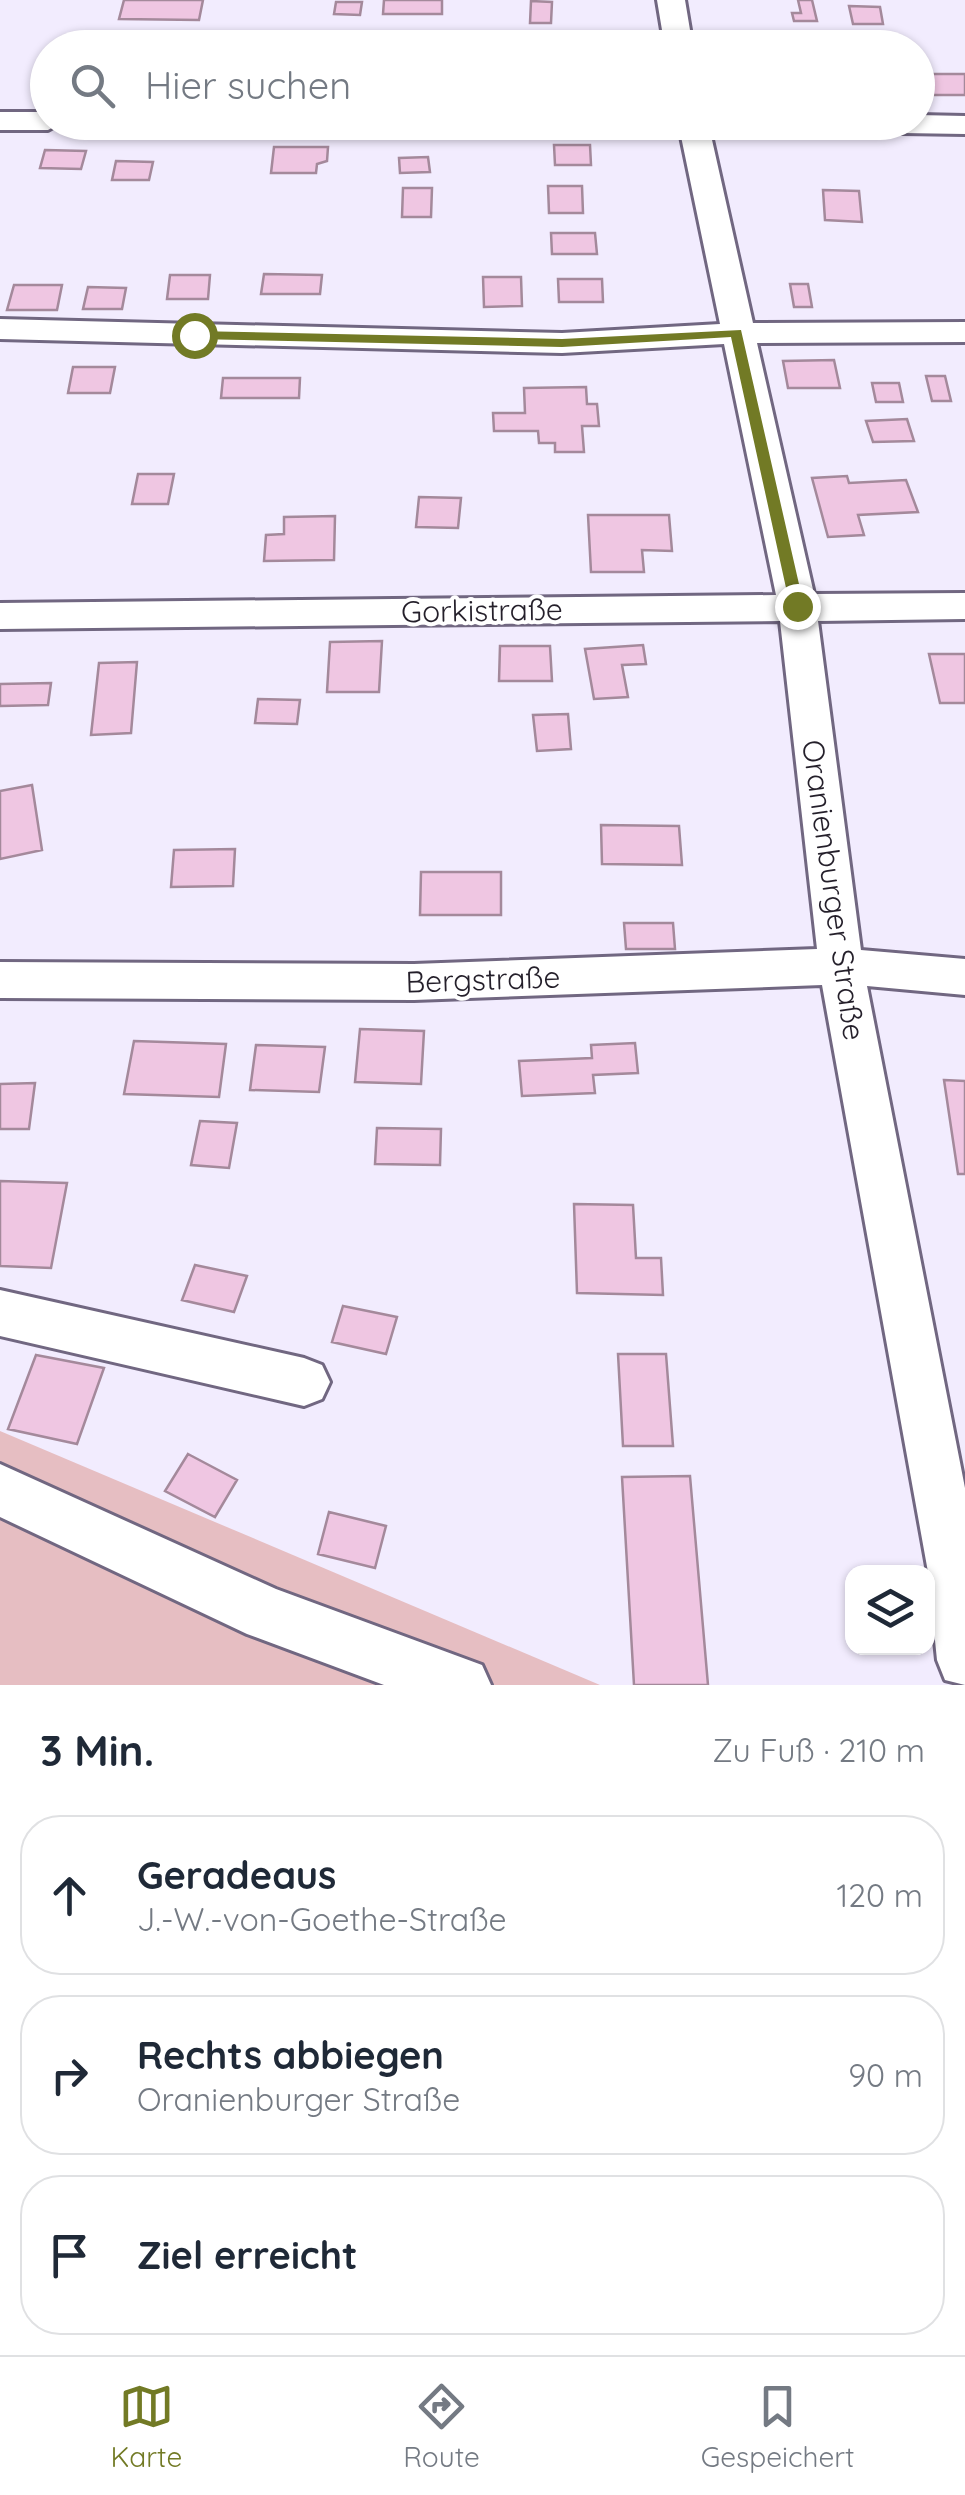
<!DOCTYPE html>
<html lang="de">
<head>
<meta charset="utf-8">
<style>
	:root { --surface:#fff; --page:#f2f2f3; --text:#1f2937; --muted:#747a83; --line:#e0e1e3; --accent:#727a25 }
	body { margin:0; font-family:Quicksand,sans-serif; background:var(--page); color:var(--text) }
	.controls { position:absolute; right:30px; bottom:30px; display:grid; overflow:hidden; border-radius:20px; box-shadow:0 2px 8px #0004 }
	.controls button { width:90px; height:90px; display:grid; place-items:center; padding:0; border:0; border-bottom:2px solid var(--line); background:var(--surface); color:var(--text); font:50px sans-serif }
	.stop { position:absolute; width:30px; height:30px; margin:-22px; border:8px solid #727a25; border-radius:50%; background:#fff }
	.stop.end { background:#727a25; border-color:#fff; box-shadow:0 2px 10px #0008 }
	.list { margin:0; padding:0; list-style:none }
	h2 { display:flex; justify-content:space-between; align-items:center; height:130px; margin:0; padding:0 40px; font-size:42px }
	h2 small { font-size:32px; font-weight:400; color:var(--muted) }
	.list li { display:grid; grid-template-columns:65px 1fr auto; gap:30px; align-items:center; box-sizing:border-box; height:160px; margin:0 20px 20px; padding:0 20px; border:2px solid var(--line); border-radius:40px }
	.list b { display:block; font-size:38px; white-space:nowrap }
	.list p { margin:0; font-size:32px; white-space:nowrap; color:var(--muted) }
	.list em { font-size:32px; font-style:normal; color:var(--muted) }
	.icon { flex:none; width:55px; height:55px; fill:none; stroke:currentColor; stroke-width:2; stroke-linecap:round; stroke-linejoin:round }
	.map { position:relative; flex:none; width:965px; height:1685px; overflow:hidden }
	.search { position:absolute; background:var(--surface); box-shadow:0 2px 8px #0004; left:30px; right:30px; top:30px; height:110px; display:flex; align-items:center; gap:25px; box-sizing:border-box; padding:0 35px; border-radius:55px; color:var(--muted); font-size:38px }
	.sheet { height:670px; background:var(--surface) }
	nav { display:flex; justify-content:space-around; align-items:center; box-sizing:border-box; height:140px; border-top:2px solid var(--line); background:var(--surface); font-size:28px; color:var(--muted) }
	nav a { display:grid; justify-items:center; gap:5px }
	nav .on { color:var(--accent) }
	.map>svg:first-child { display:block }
	.green { fill:#e6bec2 }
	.building { fill:#efc6e2; stroke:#a4899b; stroke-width:2.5 }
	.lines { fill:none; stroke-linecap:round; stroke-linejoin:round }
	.minor-casing { stroke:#716781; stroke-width:6 }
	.minor { fill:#fff; fill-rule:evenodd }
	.route { fill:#727a25 }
	.labels { text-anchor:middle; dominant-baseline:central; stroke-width:8; stroke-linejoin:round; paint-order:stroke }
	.street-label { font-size:30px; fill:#241f2a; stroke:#fff }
</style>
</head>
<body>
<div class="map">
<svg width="965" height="1685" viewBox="0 0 965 1685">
	<rect width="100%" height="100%" fill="#f2ecfe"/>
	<!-- green -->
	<path class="green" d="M 0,1431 L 600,1685 L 0,1685 Z"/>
	<!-- building -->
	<path class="building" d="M 124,0 L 203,0 L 199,20 L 119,19 Z
		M 384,0 L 442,0 L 442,14 L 383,14 Z
		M 798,0 L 812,0 L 817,21 L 794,21 L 792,13 L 801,13 Z
		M 531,1 L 552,2 L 551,23 L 530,23 Z
		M 336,2 L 362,2 L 360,15 L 334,14 Z
		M 849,6 L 880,7 L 883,24 L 853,24 Z
		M 545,39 L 594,39 L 594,48 L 545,48 Z
		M 181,41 L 225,41 L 224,48 L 180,48 Z
		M 928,74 L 965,74 L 965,95 L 933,95 Z
		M 554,145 L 590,145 L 591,165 L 555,165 Z
		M 274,147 L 328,147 L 327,161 L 317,164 L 316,173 L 271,173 Z
		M 45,150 L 86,151 L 81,169 L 40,168 Z
		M 428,157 L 430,172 L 400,173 L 399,158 Z
		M 116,161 L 153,162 L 149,180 L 112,180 Z
		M 548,186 L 582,186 L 583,213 L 549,213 Z
		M 403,188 L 432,188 L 431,217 L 402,217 Z
		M 823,190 L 859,191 L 862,222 L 825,220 Z
		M 551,233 L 595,233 L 597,254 L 552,254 Z
		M 264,274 L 322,275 L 320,294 L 261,294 Z
		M 170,275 L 210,275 L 208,299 L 167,299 Z
		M 483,277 L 521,277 L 522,306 L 484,307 Z
		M 558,279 L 602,279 L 603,302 L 559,302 Z
		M 790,284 L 808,284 L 812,307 L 794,307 Z
		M 14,285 L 62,285 L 57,310 L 7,310 Z
		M 88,287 L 126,288 L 122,309 L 83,309 Z
		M 834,360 L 840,388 L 788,388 L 783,361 Z
		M 73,367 L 115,367 L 110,393 L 68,393 Z
		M 926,376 L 945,376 L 951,401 L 932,401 Z
		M 223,378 L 300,378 L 299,398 L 221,398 Z
		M 872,383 L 899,383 L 903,402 L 876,402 Z
		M 586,387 L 587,404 L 597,404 L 599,426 L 582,426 L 584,452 L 555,452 L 555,443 L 539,443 L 538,431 L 494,431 L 493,413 L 525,413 L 524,388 Z
		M 907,419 L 914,441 L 873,442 L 866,421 Z
		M 138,474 L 174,474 L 168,504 L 132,504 Z
		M 847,476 L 849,483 L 906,480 L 918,512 L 858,515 L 864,535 L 828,537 L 812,478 Z
		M 419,497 L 461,498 L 458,528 L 416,527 Z
		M 588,515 L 669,515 L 672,551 L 642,550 L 644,572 L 591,572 Z
		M 335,516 L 334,560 L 264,561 L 266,535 L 284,534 L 284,517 Z
		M 382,641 L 379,692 L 327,692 L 330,642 Z
		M 643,645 L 646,664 L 622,665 L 628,697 L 594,699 L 585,649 Z
		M 500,646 L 550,646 L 552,681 L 499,681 Z
		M 929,654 L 965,654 L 965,703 L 940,703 Z
		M 137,662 L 131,733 L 91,735 L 99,663 Z
		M 51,683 L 48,705 L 0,706 L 0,684 Z
		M 258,699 L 300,700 L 297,724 L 255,723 Z
		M 568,714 L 571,749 L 537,751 L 533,715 Z
		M 32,785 L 42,850 L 0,859 L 0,791 Z
		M 601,825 L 679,826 L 682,865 L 602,864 Z
		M 235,849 L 233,886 L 171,887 L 174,850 Z
		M 421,872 L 501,872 L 501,915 L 420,915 Z
		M 624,923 L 673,923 L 675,949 L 626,949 Z
		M 360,1029 L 424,1031 L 421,1084 L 355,1082 Z
		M 134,1041 L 226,1044 L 219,1097 L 124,1094 Z
		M 635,1043 L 638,1073 L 593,1075 L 595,1093 L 522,1096 L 519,1061 L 592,1058 L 591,1045 Z
		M 256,1045 L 325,1047 L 319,1092 L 250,1090 Z
		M 944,1080 L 965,1081 L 965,1174 L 958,1174 Z
		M 35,1083 L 29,1129 L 0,1129 L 0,1084 Z
		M 200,1121 L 237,1123 L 229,1168 L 191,1165 Z
		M 377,1128 L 441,1129 L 440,1165 L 375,1164 Z
		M 0,1181 L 67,1183 L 51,1268 L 0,1266 Z
		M 574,1204 L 633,1205 L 636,1258 L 661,1258 L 663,1295 L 577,1293 Z
		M 195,1265 L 247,1276 L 234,1312 L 182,1300 Z
		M 343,1306 L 397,1317 L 386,1354 L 332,1342 Z
		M 618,1354 L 666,1354 L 673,1446 L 623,1446 Z
		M 36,1355 L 104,1368 L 77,1444 L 8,1429 Z
		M 188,1454 L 237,1480 L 215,1517 L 165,1491 Z
		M 690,1476 L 708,1685 L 634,1685 L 622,1477 Z
		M 329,1512 L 386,1526 L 375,1568 L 318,1554 Z"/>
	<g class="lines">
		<!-- minor casing -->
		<g class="minor-casing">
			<path id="minor" d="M 657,0 L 685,0 L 693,48 L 665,48 Z
				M 0,112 L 48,112 L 48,122 L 62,122 L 48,130 L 0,130 Z
				M 918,115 L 965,116 L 965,134 L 777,131 L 766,128 L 762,122 L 918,122 Z
				M 678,122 L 708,122 L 753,323 L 965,322 L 965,342 L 757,343 L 814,594 L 965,593 L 965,619 L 818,621 L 861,950 L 965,959 L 965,995 L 867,986 L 965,1488 L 965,1685 L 945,1680 L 937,1660 L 928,1572 L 822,985 L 414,1000 L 0,998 L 0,962 L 414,964 L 817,949 L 780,621 L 0,629 L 0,603 L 776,595 L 724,344 L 562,353 L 0,339 L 0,319 L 562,333 L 720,324 Z
				M 0,1290 L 304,1358 L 322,1365 L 330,1382 L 322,1399 L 304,1406 L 0,1336 Z
				M 0,1464 L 276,1589 L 482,1665 L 491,1685 L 384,1685 L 247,1634 L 0,1517 Z"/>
		</g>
		<!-- minor -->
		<use href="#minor" class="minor"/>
	</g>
	<!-- route -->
	<path class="route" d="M 741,330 L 804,606 L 797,611 L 790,606 L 731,337 L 562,347 L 194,339 L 188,335 L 194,331 L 562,339 Z"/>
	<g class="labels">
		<!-- street labels -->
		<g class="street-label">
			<text transform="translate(482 610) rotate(-1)">Gorkistraße</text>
			<text transform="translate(834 890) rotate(82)">Oranienburger Straße</text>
			<text transform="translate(483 979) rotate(-2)">Bergstraße</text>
		</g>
	</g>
</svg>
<div class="controls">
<button><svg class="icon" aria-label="layers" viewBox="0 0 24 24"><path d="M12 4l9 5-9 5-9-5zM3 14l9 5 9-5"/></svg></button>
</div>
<div class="stop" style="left:194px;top:335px"></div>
<div class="stop end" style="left:797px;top:606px"></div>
<div class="search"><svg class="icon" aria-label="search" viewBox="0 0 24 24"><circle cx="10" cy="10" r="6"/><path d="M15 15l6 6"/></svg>Hier suchen</div>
</div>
<section class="sheet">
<h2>3 Min.<small>Zu Fuß · 210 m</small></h2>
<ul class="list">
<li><svg class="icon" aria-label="ahead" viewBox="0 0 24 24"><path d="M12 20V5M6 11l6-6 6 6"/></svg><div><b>Geradeaus</b><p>J.-W.-von-Goethe-Straße</p></div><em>120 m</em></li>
<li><svg class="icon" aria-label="right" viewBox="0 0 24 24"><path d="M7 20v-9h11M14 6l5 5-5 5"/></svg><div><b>Rechts abbiegen</b><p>Oranienburger Straße</p></div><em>90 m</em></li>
<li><svg class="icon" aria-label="arrive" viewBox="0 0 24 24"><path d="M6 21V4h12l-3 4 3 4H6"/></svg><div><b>Ziel erreicht</b></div></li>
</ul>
</section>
<nav>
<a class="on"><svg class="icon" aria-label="map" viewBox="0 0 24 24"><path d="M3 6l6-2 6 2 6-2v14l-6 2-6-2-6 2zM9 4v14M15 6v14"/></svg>Karte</a>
<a><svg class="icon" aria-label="directions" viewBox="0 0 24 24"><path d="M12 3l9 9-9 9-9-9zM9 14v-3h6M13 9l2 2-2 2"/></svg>Route</a>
<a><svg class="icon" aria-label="saved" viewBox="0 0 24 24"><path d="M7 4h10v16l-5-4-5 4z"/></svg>Gespeichert</a>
</nav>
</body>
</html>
